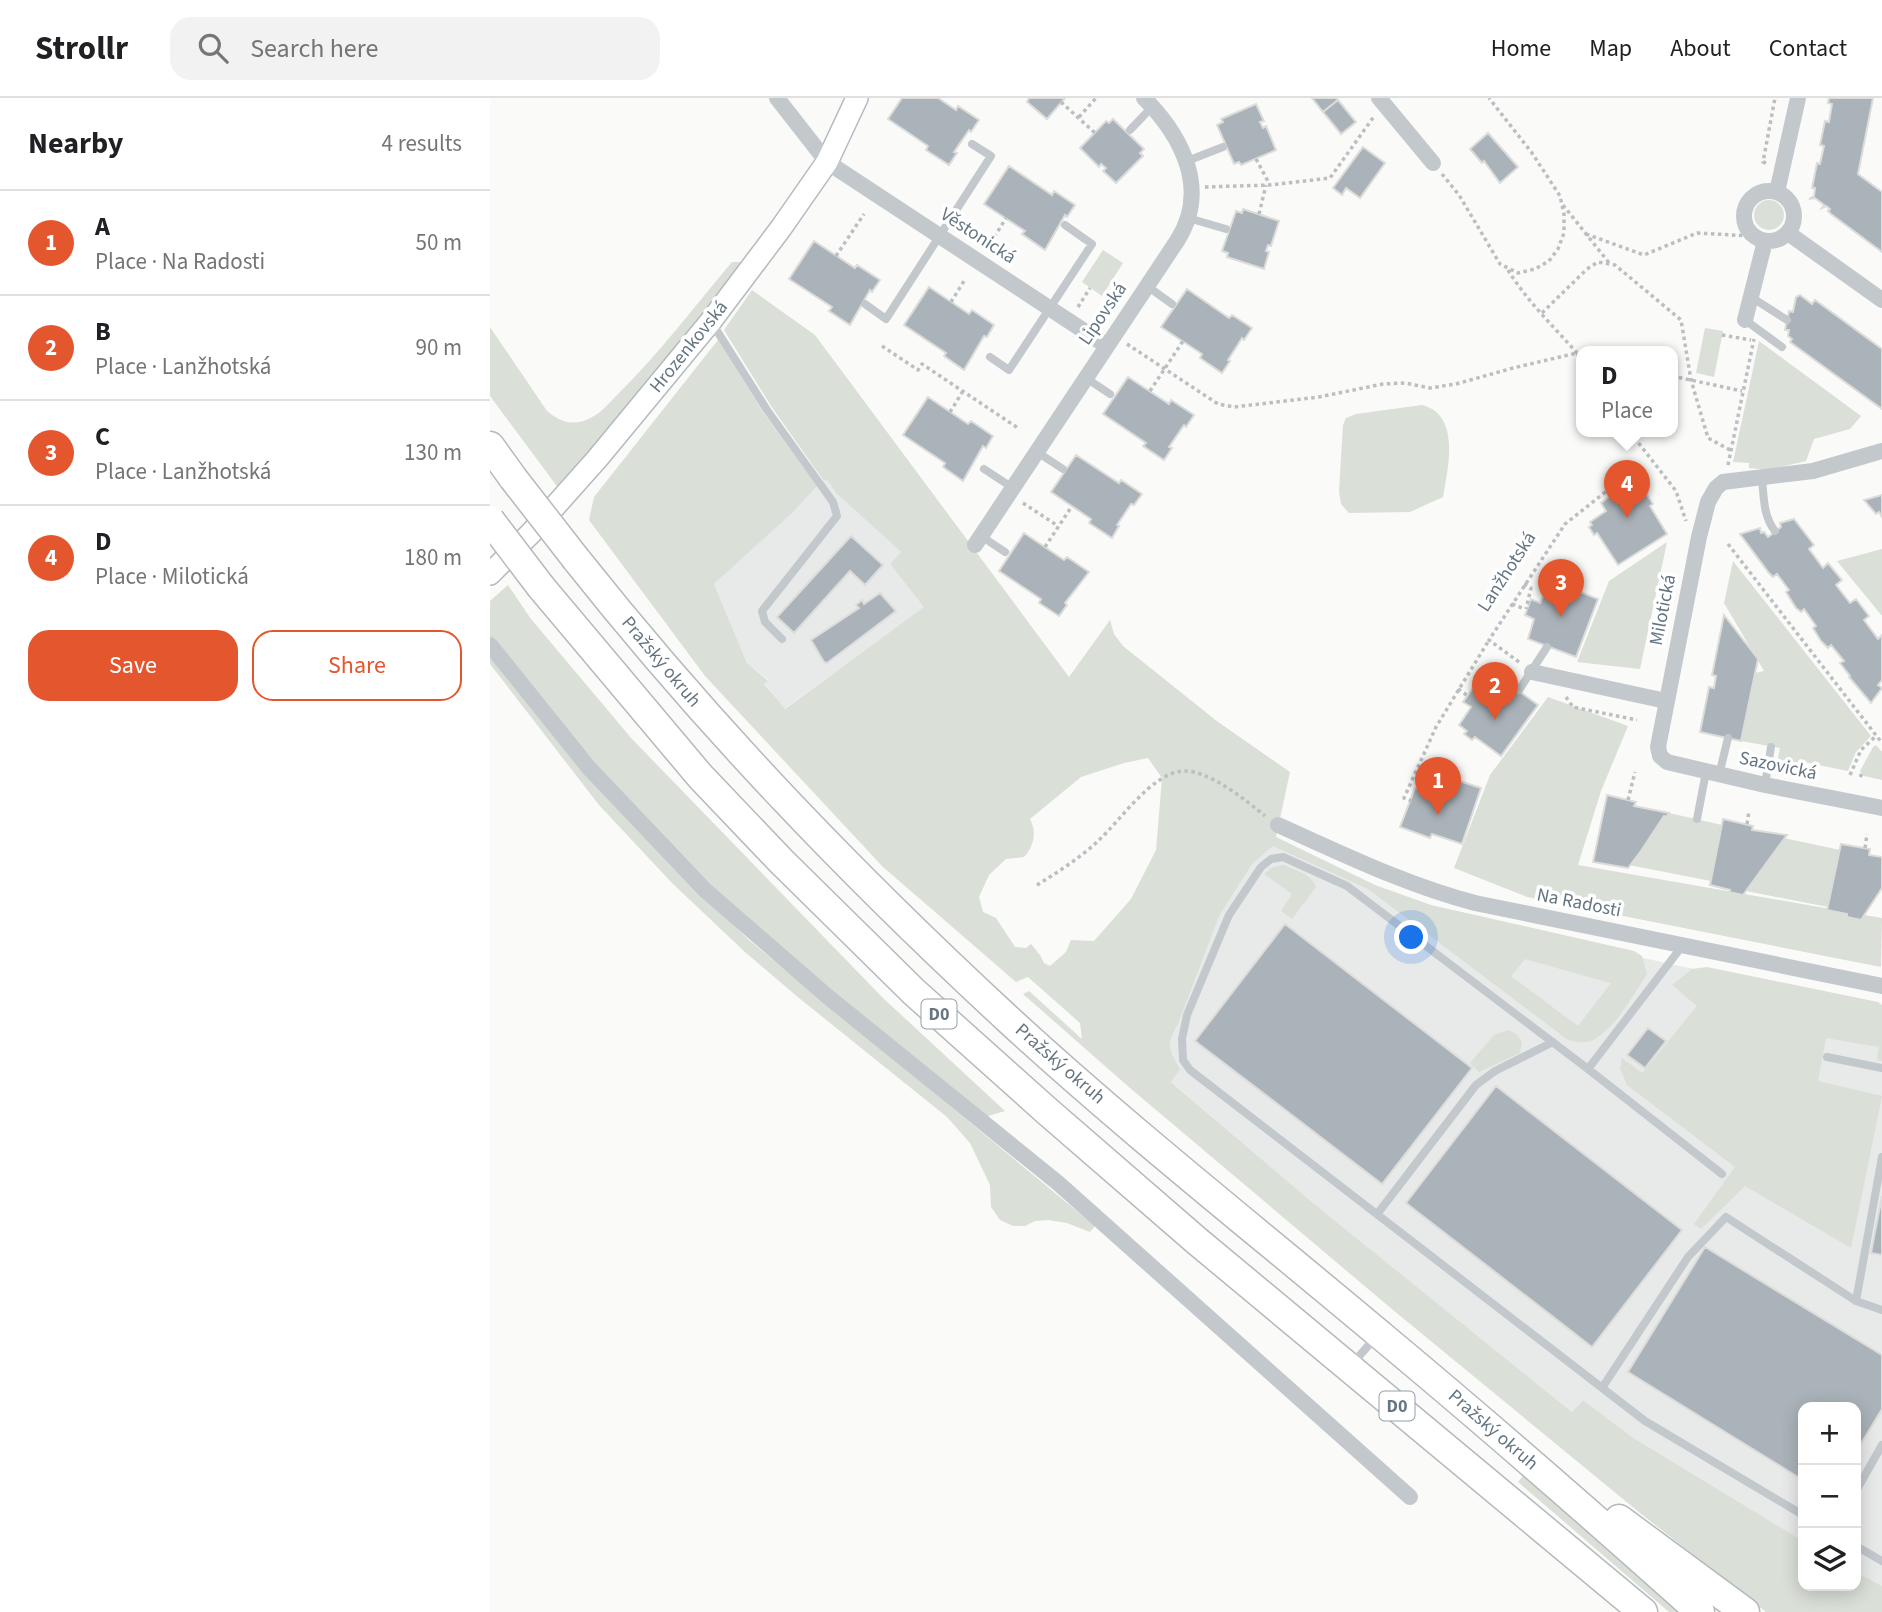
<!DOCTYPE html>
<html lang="en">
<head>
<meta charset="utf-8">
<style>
	:root { --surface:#fff; --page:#f2f2f2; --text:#202124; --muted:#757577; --line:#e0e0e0; --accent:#e4572e }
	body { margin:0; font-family:"Source Sans 3",sans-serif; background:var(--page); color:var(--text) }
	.controls { position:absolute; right:21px; bottom:21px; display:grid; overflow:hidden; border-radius:14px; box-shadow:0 4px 18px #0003 }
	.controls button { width:63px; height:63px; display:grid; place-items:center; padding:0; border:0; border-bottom:2px solid var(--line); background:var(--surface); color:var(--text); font:35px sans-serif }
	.you { position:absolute; left:922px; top:840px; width:24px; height:24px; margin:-18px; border:5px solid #fff; border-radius:50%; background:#1a73e8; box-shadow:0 0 0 10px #1a73e833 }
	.badge { display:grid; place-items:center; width:46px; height:46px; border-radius:50%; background:var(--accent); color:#fff; font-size:23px; font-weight:700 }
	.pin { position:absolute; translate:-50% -58px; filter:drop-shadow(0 2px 4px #0008) }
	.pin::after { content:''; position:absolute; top:37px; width:24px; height:21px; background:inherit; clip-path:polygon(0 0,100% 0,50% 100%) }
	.popup { position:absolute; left:1086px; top:248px; width:102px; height:91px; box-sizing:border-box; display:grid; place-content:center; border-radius:14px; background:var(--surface); filter:drop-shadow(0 2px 5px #0005); font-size:23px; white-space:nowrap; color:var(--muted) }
	.popup b { font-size:26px; color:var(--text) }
	.popup::after { content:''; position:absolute; left:50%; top:100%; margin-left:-14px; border:14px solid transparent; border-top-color:var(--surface) }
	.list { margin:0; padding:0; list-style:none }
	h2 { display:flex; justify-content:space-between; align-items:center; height:91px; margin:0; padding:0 28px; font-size:30px }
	h2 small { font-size:23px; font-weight:400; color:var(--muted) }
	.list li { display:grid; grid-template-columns:46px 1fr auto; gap:21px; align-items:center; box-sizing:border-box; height:105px; padding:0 28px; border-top:2px solid var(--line) }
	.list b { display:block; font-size:26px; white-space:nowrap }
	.list p { margin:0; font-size:23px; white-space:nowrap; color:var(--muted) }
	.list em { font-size:23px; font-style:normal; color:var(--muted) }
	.actions { display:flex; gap:14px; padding:21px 28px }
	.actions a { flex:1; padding:16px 0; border:2px solid var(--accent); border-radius:21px; text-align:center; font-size:24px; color:var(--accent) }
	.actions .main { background:var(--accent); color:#fff }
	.icon { flex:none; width:38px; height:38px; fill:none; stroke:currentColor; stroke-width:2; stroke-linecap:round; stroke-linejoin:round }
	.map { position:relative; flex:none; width:1392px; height:1514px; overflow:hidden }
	header { display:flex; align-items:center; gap:42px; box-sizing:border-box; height:98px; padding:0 35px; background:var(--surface); border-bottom:2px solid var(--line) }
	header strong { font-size:33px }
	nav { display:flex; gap:38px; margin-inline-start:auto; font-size:24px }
	.search { width:490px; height:63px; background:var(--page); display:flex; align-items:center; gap:18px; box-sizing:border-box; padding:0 24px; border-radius:21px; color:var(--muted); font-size:26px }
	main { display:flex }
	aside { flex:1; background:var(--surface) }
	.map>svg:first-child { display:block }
	.built { fill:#e8e9e9 }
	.green { fill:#dadfd7; fill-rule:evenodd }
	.building { fill:#aab3b9; stroke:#dcdcda; stroke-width:2 }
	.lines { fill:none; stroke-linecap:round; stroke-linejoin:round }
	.secondary-casing { stroke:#b3babf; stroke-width:24 }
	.highway-casing { stroke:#b4b9bd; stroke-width:31 }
	.path { stroke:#bbbfc2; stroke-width:3.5; stroke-dasharray:3.5 3.5; stroke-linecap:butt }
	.lane { stroke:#c3c8cc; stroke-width:8 }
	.street { stroke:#c3c8cc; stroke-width:16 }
	.secondary { stroke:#fff; stroke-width:21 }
	.highway { stroke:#fff; stroke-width:28 }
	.highway-bridge-casing { stroke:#b4b9bd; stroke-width:31; stroke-linecap:butt }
	.highway-bridge { stroke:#fff; stroke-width:28 }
	.labels { text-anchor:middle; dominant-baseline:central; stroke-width:7; stroke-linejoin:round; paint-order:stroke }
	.shield { fill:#fff; stroke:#939fa8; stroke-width:2 }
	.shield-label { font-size:18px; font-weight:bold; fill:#657683 }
	.street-label { font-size:19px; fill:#657683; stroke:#fff }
</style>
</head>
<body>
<header>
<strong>Strollr</strong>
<div class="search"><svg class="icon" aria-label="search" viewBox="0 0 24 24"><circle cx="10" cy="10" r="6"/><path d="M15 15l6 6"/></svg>Search here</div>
<nav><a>Home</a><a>Map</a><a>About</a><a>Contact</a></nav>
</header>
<main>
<aside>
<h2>Nearby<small>4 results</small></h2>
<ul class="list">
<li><span class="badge">1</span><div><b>A</b><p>Place · Na Radosti</p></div><em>50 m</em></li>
<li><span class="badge">2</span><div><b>B</b><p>Place · Lanžhotská</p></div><em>90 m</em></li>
<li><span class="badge">3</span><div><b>C</b><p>Place · Lanžhotská</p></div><em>130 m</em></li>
<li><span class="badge">4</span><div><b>D</b><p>Place · Milotická</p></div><em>180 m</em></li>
</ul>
<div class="actions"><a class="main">Save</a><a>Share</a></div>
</aside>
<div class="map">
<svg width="1392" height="1514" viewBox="0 0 1392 1514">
	<rect width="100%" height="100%" fill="#fafaf8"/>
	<!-- built -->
	<path class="built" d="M 333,382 L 338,383 L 346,395 L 411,454 L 400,466 L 435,509 L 294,611 L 274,585 L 278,582 L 257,565 L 224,486 Z
		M 700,714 L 952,816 L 1392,912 L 1392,1488 L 1366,1474 L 1366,1309 L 1313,1309 L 1313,1443 L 1142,1339 L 1093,1302 L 1082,1314 L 823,1105 L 670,974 Z"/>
	<!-- green -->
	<path class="green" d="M1264 117a15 15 0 1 1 30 0a15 15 0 1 1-30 0Z
		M 613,152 L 633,165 L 612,198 L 592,184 Z
		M 242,164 L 255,164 L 121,335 L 69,391 L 0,298 L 0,229 L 57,313 C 69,323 81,328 96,322 C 110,317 119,305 129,295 C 170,254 205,208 242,164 Z
		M 262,192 L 325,237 L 579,579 L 620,522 L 624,536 L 633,548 L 728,624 L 800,674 L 786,739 L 885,787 L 941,807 L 1144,853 L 1152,858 L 1157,876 C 1143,897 1127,928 1105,941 C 1096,946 1087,944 1078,942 L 878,791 L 783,748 L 762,766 L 729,818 L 688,926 C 676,946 678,951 690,971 L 681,984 L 823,1105 L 1082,1314 L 1093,1302 L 1142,1339 L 1313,1443 L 1313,1488 L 1366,1488 L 1366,1474 L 1392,1488 L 1392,1514 L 1276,1514 L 1150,1415 L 903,1212 L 640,990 L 533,896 L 539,893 L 592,941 L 590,925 L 538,879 L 526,884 L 393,769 L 215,578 L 99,422 L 104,399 L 228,242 L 273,314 L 327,388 L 305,412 L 224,486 L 257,565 L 278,583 L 274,586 L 295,611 L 434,509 L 400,466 L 411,454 L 346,395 L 338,383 L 333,382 L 281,308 L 234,232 ZM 658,660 L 672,680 L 666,752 L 641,801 L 604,843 L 581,842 L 576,854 L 560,868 L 554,865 L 550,857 L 541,846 L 536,850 L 525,849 L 506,820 L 493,814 L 489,799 L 499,777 L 516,761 L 534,759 C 544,748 547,734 540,721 L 591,679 L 634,665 ZM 1035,861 L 1120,885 L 1121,885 L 1088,928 L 1021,878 Z
		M 1215,230 L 1233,233 L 1224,279 L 1206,275 Z
		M 1269,243 L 1371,318 L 1360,331 L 1324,341 L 1316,363 L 1279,372 L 1259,370 L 1259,365 L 1243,364 Z
		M 932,307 C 971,317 958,369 953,399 L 920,414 L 859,415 L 851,406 L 849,393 L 853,327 L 856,320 L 866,316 Z
		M 1177,444 L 1150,571 L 1087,564 L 1119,483 Z
		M 1392,451 L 1392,518 L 1347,463 Z
		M 1243,463 L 1381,638 L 1366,654 L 1358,673 L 1314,664 L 1298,679 L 1288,675 L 1286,671 L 1290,650 L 1251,643 L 1265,575 L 1274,573 L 1234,505 Z
		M 18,487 L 41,521 L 142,641 L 393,900 L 515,1013 L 495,1019 L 272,838 L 105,670 L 0,539 L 0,503 Z
		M 0,553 L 191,776 L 259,842 L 605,1128 L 600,1134 L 577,1125 L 558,1122 L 545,1123 L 535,1128 L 523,1128 L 510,1122 L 501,1109 L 500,1087 L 480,1045 L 457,1019 L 309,900 L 255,854 L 182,785 L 109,707 L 0,566 Z
		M 1058,599 L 1138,628 L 1111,693 L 1088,767 L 1392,820 L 1391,869 L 1037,799 L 964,770 L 1000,677 Z
		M 1386,647 L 1392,654 L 1392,682 L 1374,678 L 1370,673 L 1383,649 Z
		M 1179,715 L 1232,727 L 1221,783 L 1139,767 L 1151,753 L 1174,718 L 1176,719 Z
		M 1294,740 L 1350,752 L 1338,809 L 1256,793 Z
		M 794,767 C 806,773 822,776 826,789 L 802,821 L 791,813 L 802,796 L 774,776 L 783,769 Z
		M 1217,869 L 1388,904 L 1392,907 L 1392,963 L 1387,962 L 1389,949 L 1336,940 L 1328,983 L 1392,998 L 1361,1150 L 1255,1088 L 1211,1131 L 1204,1126 L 1245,1069 L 1137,987 L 1130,970 L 1132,960 L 1152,975 L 1156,971 L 1207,908 L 1182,887 L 1202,871 Z
		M 1018,932 L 1026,936 L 1032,944 L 1030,955 L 989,974 L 980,965 L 1004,937 Z
		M 1033,1378 L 1191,1514 L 1179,1514 L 1028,1384 Z"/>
	<!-- building -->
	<path class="building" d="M 412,0 L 448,0 L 466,12 L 468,8 L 489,22 L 481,34 L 479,32 L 464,54 L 467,55 L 459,67 L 436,52 L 438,48 L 398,21 Z
		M 539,0 L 575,0 L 557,21 L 537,4 Z
		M 822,0 L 846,0 L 848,2 L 833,14 Z
		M 1339,0 L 1383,0 L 1368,76 L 1392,94 L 1392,154 L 1341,116 L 1338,113 L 1340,111 L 1336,108 L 1332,110 L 1334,107 L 1325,100 L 1319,101 L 1324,98 L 1325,90 L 1322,90 L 1327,65 L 1330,66 L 1334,48 L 1330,47 L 1335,23 L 1339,24 L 1342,6 L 1338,5 Z
		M 848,2 L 866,24 L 851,36 L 833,14 Z
		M 766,6 L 774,23 L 770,24 L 773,30 L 776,28 L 786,52 L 751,67 L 749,64 L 744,66 L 727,27 L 733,24 L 731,21 Z
		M 623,21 L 654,51 L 650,55 L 653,58 L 626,85 L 613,73 L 616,70 L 611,66 L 609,69 L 590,50 L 616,23 L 619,25 Z
		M 998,35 L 1028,69 L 1010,85 L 994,63 L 992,65 L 980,51 Z
		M 873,49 L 895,65 L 870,100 L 856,90 L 852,97 L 843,90 Z
		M 519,68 L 562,97 L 564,93 L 585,107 L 577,119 L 575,117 L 555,152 L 532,136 L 535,133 L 494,106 Z
		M 753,111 L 789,123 L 781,148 L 778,147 L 776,153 L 779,154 L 774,171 L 737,159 L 738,155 L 732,153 L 746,113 L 752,115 Z
		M 324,143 L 365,170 L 367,167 L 390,182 L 382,194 L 380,192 L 360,227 L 339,213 L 342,209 L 299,181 Z
		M 439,189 L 479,216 L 482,212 L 504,227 L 497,239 L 494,238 L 474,272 L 454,258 L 456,255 L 414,227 Z
		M 697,191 L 739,220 L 742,217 L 762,230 L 754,242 L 752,240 L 738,262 L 740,263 L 732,275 L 710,260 L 712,256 L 671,229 Z
		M 1310,197 L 1322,206 L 1325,202 L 1392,251 L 1392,311 L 1300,244 L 1302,241 L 1298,238 L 1299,232 L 1295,232 L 1299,213 L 1303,214 L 1306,199 Z
		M 638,279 L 679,306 L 681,302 L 704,317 L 696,329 L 694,327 L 679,349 L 682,350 L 674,362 L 653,348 L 656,345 L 613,316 Z
		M 438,299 L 478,326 L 481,323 L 503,338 L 496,350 L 493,348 L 473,383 L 453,369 L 455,365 L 413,337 Z
		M 586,357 L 629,385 L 631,382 L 652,396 L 644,407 L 641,406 L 627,427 L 629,428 L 622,440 L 599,425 L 601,421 L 561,394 Z
		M 1145,379 L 1163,406 L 1160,408 L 1177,436 L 1128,467 L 1107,435 L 1104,437 L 1099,429 L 1102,427 L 1100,424 L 1116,413 L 1111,405 Z
		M 1392,397 L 1392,419 L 1389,414 L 1386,416 L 1374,402 Z
		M 1304,421 L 1324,447 L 1319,451 L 1333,470 L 1338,465 L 1352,482 L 1346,487 L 1360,505 L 1366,501 L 1379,518 L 1374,522 L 1388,541 L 1392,537 L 1392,582 L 1388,587 L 1392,590 L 1381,605 L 1359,579 L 1360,578 L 1350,565 L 1354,563 L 1341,547 L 1338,550 L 1331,543 L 1323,530 L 1326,528 L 1314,511 L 1311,514 L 1306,510 L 1296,494 L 1299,492 L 1287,476 L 1283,479 L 1279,475 L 1250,436 L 1270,430 L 1271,435 L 1274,434 L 1278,439 L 1291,429 L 1290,425 Z
		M 534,435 L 574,462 L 577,459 L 599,474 L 575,505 L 577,507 L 569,518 L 549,505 L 551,501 L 509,473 Z
		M 361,438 L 393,467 L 375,487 L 360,473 L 304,535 L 287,519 Z
		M 1065,480 L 1074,483 L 1073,487 L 1108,501 L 1086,559 L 1038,541 L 1044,521 L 1035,517 L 1041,501 L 1050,505 L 1060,482 L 1063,483 Z
		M 390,495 L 406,513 L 337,565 L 334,564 L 321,542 L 369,510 L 366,507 L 372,502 L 374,506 Z
		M 1234,517 L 1268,561 L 1251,643 L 1210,634 L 1219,589 L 1224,590 L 1226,578 L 1222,577 Z
		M 1006,576 L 1048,607 L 1011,658 L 985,639 L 982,642 L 974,636 L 977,633 L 969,627 L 981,609 L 973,604 L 983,590 L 991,596 Z
		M 946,672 L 955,675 L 954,678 L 991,690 L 972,746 L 942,736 L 940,740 L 910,729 L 925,690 L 934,693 L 942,674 L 945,675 Z
		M 1117,697 L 1146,704 L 1144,708 L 1179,715 L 1176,719 L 1174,718 L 1151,753 L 1138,770 L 1103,764 Z
		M 1233,721 L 1263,728 L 1262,732 L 1297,737 L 1253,797 L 1239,794 L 1240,792 L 1220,787 Z
		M 1351,746 L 1380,751 L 1379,757 L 1392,759 L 1392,790 L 1371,822 L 1357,819 L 1357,816 L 1337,812 Z
		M 795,826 L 982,970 L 892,1086 L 705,943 Z
		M 1158,930 L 1176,943 L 1155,970 L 1137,957 Z
		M 1006,988 L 1192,1132 L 1102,1249 L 916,1105 Z
		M 1392,1098 L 1392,1157 L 1381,1155 Z
		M 1215,1149 L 1392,1257 L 1392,1311 L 1366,1354 L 1366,1309 L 1313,1309 L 1313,1382 L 1138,1274 Z"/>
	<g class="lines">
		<!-- secondary casing -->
		<g class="secondary-casing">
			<path id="secondary" d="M 0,476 L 42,434 L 107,361 L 221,223 L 291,130 L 337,64 L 367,0"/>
		</g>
		<!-- highway casing -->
		<g class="highway-casing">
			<path id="highway" d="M 0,348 L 23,380
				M 86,461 C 220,630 363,778 521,924 C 641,1034 769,1135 894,1240 C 1001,1329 1106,1421 1210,1514
				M 51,489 L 210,678 L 291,763 L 424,894 L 557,1013 L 707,1143 L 1153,1514
				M 1129,1421 L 1255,1514"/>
		</g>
		<!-- path -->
		<path class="path" d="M 571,4 L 605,35
			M 589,19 L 606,0
			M 766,61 L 780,87
			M 1276,65 L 1273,64 L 1285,0
			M 952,76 L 969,97 L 1010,166 L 1028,175 L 1045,171 L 1059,163 L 1068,151 L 1074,135 L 1074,116 L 1070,98 L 1042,55 L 999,0
			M 715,89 L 780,87 L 840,80 L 885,17
			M 1073,107 L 1120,166
			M 769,116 L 776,87
			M 1096,136 L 1154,157 L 1207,135 L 1261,138
			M 497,151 L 516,120
			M 346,158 L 374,116
			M 1018,172 C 1037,203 1063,228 1087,255 L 1092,256
			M 461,204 L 474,183
			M 588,209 L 600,190
			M 1052,215 L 1097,171 L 1108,164 L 1125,167 L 1191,222 L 1201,282 L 1218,340 L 1240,352
			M 1232,237 L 1261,242
			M 637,246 L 728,306 L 744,309 L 829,299 L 893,286 L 915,285 L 940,290 L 966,286 L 1023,270 L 1087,255 L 1092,270
			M 392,248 L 428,272 L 432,266 L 528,330
			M 1182,278 L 1252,293
			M 660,293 L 693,243
			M 460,314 L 473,293
			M 1140,334 L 1186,393 L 1196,423
			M 1238,367 L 1264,241
			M 533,405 L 568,428
			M 1238,446 L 1392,645
			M 555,449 L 582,408
			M 1034,486 L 1041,490 L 1036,511
			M 1022,506 L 1035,511
			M 1029,564 L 999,542 L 1075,426 L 1118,392 L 1122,398
			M 968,591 L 978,598
			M 1076,599 L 1083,609 L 1147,622
			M 1360,677 L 1371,652 L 1386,638
			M 1370,679 L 1372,676
			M 1138,702 L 1145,674
			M 922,703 L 914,700 L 946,629 L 999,542
			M 1257,726 L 1259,713
			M 1375,750 L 1377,736
			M 547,787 C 568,774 590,760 608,743 C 631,722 663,673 695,673 C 720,673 757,703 775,718"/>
		<!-- lane -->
		<path class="lane" d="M 640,32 L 662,9
			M 697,63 L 733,49
			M 698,120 L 736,131
			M 657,188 L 682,206
			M 1261,199 L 1297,222
			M 375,206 L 396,221 L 501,58 L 482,46
			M 1255,222 L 1292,249
			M 222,225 L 277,312 L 343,404 L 347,418 L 272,513 L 275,524 L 292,541
			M 500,259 L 519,272 L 602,146 L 575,127
			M 596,280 L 620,296
			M 547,354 L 573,371
			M 494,371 L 523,390
			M 1272,381 C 1274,399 1273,418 1285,433
			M 491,438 L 515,454
			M 1029,592 L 1057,549
			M 1229,677 L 1238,640
			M 1275,687 L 1281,649
			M 1207,721 L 1216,674
			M 1193,847 L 1098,971 L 857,788 L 793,759 L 781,761 L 771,769 L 739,817 L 697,917 L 692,941 L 693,962 L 700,972 L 1155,1323 L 1313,1417
			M 1337,959 L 1392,970
			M 1098,971 L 1232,1076
			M 888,1115 L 986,987 L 1005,973 L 1063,944
			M 1366,1203 L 1392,1059
			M 863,1265 L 885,1240
			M 1112,1290 L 1198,1159 L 1236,1119 L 1366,1203 L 1392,1212
			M 1366,1393 L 1392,1347
			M 1366,1448 L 1392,1463"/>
		<!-- street -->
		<path class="street" d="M 287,0 L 337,64 L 617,248
			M 889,0 L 943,65
			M1254 118a25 25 0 1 1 50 0a25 25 0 1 1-50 0Z
			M 1287,94 L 1308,0
			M 1298,135 L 1392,202
			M 1255,222 L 1275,143
			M 1392,353 L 1323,373 L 1233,384 L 1226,390 L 1218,404 L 1209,439 L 1168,649 L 1170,658 L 1177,664 L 1275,687 L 1392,710
			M 485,447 L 687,143 C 720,92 692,38 654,0
			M 0,547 L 99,670 L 215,792 L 337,898 L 568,1085 L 920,1399
			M 1042,574 L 1176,603
			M 788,727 C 853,756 916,787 985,805 L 1392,888"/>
		<!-- secondary -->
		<use href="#secondary" class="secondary"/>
		<!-- highway -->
		<use href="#highway" class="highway"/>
		<!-- highway-bridge casing -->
		<g class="highway-bridge-casing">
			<path id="highway-bridge" d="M 23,380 L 86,461
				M 0,422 L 51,489"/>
		</g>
		<!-- highway-bridge -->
		<use href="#highway-bridge" class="highway-bridge"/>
	</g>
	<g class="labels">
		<!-- shield labels -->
		<g class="shield">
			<rect x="431.5" y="901.5" width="35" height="29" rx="5"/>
			<rect x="889.5" y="1293.5" width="35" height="29" rx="5"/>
		</g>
		<g class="shield-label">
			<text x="449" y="916">D0</text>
			<text x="907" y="1308">D0</text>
		</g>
		<!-- street labels -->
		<g class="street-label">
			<text transform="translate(488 138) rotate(33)">Věstonická</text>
			<text transform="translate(613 216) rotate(-56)">Lipovská</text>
			<text transform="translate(199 249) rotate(-51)">Hrozenkovská</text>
			<text transform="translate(1017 474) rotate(-57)">Lanžhotská</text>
			<text transform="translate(1173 512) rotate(-79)">Milotická</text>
			<text transform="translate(171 564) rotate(50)">Pražský okruh</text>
			<text transform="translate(1288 668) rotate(12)">Sazovická</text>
			<text transform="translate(1089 805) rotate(11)">Na Radosti</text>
			<text transform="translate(570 966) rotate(41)">Pražský okruh</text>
			<text transform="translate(1003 1332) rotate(41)">Pražský okruh</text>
		</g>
	</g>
</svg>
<div class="controls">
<button>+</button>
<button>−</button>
<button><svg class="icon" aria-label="layers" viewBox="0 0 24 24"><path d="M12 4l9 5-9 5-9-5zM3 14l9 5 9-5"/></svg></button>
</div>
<div class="you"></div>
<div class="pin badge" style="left:948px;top:717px">1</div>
<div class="pin badge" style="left:1005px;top:622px">2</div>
<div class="pin badge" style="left:1071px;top:519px">3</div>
<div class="pin badge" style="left:1137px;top:420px">4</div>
<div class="popup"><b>D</b>Place</div>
</div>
</main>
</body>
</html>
